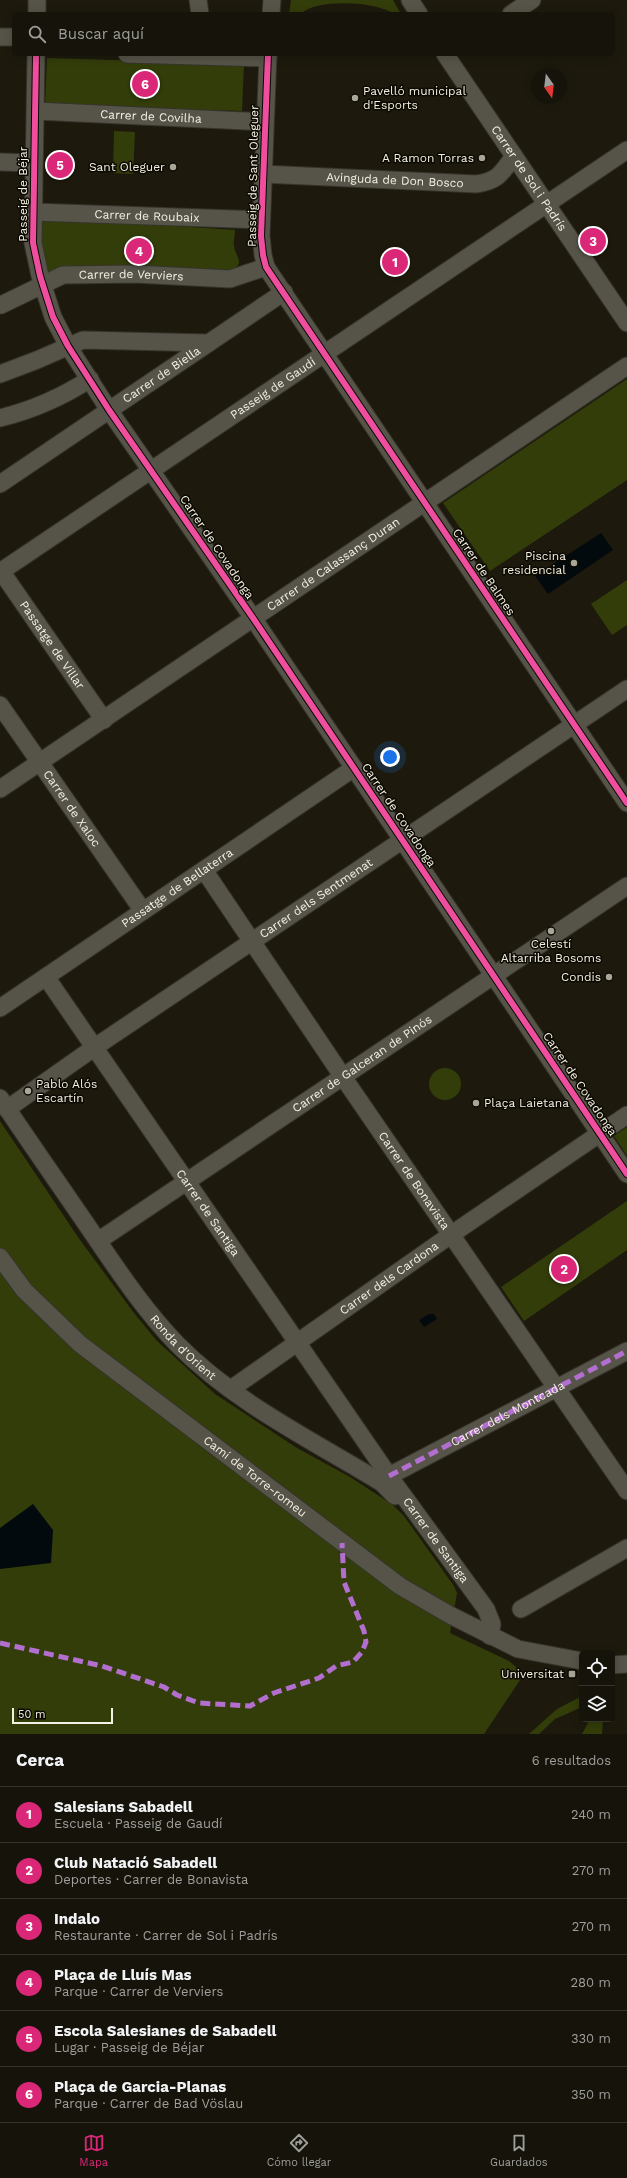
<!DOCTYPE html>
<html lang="es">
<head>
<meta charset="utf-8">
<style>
	:root { --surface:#16140a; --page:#1f1d13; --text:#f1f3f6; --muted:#9e9e9c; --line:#35332b; --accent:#db2777 }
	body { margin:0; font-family:"Work Sans",sans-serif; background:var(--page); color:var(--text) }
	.controls { position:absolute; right:12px; bottom:12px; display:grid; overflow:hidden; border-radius:6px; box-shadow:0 2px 10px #0003 }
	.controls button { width:36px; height:36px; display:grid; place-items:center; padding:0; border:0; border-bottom:1px solid var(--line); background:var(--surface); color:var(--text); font:20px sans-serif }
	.compass { position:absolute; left:531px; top:68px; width:36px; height:36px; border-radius:50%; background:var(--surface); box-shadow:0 2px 10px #0003; rotate:166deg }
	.scale { position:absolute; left:12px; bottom:10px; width:101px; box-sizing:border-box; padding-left:4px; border:2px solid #f3f1e2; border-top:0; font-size:11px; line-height:14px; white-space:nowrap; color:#f3f1e2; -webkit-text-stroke:3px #0b0902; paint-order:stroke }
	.you { position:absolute; left:390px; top:757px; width:14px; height:14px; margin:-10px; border:3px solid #fff; border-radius:50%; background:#1a73e8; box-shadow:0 0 0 6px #1a73e833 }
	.badge { display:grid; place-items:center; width:26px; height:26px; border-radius:50%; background:var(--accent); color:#fff; font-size:13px; font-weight:700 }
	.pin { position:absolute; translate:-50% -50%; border:2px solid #fff; box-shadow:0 1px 4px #0006 }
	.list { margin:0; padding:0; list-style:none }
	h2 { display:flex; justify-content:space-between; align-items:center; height:52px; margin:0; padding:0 16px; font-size:17px }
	h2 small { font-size:13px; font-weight:400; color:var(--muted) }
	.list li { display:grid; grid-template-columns:26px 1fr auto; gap:12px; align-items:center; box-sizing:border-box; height:56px; padding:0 16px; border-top:1px solid var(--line) }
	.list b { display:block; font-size:15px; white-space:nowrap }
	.list p { margin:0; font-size:13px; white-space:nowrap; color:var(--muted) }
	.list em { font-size:13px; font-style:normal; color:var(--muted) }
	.icon { flex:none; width:22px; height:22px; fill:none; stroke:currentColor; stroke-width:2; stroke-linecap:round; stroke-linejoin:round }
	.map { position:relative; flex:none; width:627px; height:1734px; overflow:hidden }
	.search { position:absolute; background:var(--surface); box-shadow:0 2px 10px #0003; left:12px; right:12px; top:12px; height:44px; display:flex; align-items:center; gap:10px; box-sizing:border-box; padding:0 14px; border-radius:6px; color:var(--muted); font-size:15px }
	.sheet { height:388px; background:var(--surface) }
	nav { display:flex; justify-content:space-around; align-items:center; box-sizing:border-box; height:56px; border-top:1px solid var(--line); background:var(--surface); font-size:11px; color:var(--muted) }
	nav a { display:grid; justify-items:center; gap:2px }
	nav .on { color:var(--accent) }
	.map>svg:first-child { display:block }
	.green { fill:#333d0a }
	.water { fill:#030a0e }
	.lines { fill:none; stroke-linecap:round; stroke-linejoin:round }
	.minor-casing { stroke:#36342b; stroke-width:19 }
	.minor { stroke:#565449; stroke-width:17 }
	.quiet { stroke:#b36fd0; stroke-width:5; stroke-dasharray:10 5; stroke-linecap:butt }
	.cycleway-casing { stroke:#0b0902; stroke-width:8 }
	.cycleway { stroke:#ef4d9e; stroke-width:6 }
	.poi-dot { fill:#a8a697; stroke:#0b0902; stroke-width:1.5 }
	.labels { text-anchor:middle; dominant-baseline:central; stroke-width:3; stroke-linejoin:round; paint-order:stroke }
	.poi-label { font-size:12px; fill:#f3f1e2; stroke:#0b0902; text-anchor:end }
	.street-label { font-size:12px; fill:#f3f1e2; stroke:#0b0902 }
</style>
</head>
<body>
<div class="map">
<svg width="627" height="1734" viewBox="0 0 627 1734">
	<rect width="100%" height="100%" fill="#1d1a0d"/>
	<!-- green -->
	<path class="green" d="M 291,0 L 393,0 L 401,14 C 392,14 386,9 377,7 C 358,2 314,0 301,14 L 289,14 Z
		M 47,58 L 244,64 L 242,111 L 45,105 Z
		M 114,131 L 135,132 L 133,174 L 113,173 Z
		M 40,217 L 235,230 C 235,235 233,242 234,246 C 236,259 247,263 228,273 L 49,278 L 42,258 Z
		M 627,379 L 627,480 L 490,571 L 443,503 Z
		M 627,580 L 627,625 L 612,635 L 591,604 Z
		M429 1084a16 16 0 1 1 32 0a16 16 0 1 1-32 0Z
		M 0,1121 L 80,1240 L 134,1313 L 157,1341 L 215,1394 L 297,1448 L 350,1477 L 393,1505 L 404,1516 L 454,1586 L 457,1593 L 450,1633 L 509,1661 L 516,1667 L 520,1680 L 484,1734 L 0,1734 Z
		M 627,1127 L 627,1156 L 614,1136 Z
		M 627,1201 L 627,1250 L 524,1321 L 501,1287 Z
		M 582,1696 L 582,1707 L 555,1719 L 539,1734 L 529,1734 L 557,1709 Z
		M 588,1719 L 603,1719 L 602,1734 L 582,1734 L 588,1723 Z"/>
	<!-- water -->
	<path class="water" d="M 601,533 L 613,550 L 548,594 L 535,576 Z
		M 429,1314 L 434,1314 L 437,1319 L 424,1327 L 419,1320 Z
		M 33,1504 L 53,1530 L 51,1563 L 0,1569 L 0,1528 Z"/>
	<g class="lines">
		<!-- minor casing -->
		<g class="minor-casing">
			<g id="minor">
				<path d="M 198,0 L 200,14"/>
				<path d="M 410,0 L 419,14"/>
				<path d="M 37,14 L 37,0"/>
				<path d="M 271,14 L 272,0"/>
				<path d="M 511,14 L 532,0"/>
				<path d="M 0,37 L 14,37"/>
				<path d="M 36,54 L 33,243 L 40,276 L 53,317 L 68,346 L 109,410 L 253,618 L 627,1174"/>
				<path d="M 127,54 L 268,58"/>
				<path d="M 268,54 L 261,236 L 263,255 L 266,267 L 627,803"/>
				<path id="s1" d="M 445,54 L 627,323"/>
				<path id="s2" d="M 36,111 L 265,122"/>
				<path d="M 0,162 L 34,163"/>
				<path id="s3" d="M 263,174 L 476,184 C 498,181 501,174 514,156"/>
				<path id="s4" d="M 34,212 L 261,220"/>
				<path id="s5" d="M 1,305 L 63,275 L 135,274 L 230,279 L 266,267"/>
				<path d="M 0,374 L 37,360 L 83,340 L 208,343"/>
				<path d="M 0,418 C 33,410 62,397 90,379"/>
				<path id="s6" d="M 0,484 L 284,292"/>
				<path id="s7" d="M 1,571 L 104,720"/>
				<path id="s8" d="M 0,572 L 627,150"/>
				<path id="s9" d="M 0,705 L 143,911"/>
				<path id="s10" d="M 0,789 L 627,366"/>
				<path id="s11" d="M 204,870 L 343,1077 L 627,1491"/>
				<path id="s12" d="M 46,977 L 389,1476 L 486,1609 L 492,1624 L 490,1636"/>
				<path id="s13" d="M 0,1008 L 354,768"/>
				<path id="s14" d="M 0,1098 C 30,1143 61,1187 91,1231 C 117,1269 144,1310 177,1344 C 235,1403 312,1440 382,1483 L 395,1496"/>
				<path id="s15" d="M 7,1109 L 95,1047 L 627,689"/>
				<path id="s16" d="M 98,1241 L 627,886"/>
				<path id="s17" d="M 0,1257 L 24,1290 L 80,1344 L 400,1586 L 450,1615 L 518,1649 L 582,1661"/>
				<path id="s18" d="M 231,1389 L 452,1234 L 627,1115"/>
				<path d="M 389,1476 L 627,1351"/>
				<path d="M 521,1609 L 627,1548"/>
				<path d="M 612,1665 L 627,1664"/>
			</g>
		</g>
		<!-- minor -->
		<use href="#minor" class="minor"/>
		<!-- quiet -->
		<g class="quiet">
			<path id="s19" d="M 389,1476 L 627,1351"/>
			<path d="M 0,1643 L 102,1666 L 164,1687 L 177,1695 L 199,1703 L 250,1706 L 274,1693 L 319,1678 L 336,1666 L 353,1662 L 362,1652 L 366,1642 L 364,1631 L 344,1582 L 342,1543"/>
		</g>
		<!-- cycleway casing -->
		<g class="cycleway-casing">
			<path id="cycleway" d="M 36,54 L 33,243 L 40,276 L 53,317 L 68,346 L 109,410 L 253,618 L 627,1174
				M 268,54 L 261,236 L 263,255 L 266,267 L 627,803"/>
		</g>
		<!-- cycleway -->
		<use href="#cycleway" class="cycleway"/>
	</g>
	<!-- markers -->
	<g class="poi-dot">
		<circle cx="355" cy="98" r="4"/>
		<circle cx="482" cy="158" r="4"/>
		<circle cx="173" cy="167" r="4"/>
		<circle cx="574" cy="563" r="4"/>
		<circle cx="551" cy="931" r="4"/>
		<circle cx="609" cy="977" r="4"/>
		<circle cx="28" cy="1091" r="4"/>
		<circle cx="476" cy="1103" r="4"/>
		<rect x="568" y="1670" width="8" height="8" rx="2"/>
	</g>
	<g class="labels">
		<!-- poi labels -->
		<g class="poi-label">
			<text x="363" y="91" text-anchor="start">Pavelló municipal<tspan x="363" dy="14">d'Esports</tspan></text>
			<text x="474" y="158">A Ramon Torras</text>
			<text x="165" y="167">Sant Oleguer</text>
			<text x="566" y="556">Piscina<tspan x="566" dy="14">residencial</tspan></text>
			<text x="551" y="944" text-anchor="middle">Celestí<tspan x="551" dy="14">Altarriba Bosoms</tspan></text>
			<text x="601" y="977">Condis</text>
			<text x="36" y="1084" text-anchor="start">Pablo Alós<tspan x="36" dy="14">Escartín</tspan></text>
			<text x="484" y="1103" text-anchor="start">Plaça Laietana</text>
			<text x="564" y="1674">Universitat</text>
		</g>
		<!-- street labels -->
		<g class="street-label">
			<text stroke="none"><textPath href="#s2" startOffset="115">Carrer de Covilha</textPath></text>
			<text transform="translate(253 176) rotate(-89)">Passeig de Sant Oleguer</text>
			<text stroke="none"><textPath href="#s1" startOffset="150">Carrer de Sol i Padrís</textPath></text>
			<text stroke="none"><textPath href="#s3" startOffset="132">Avinguda de Don Bosco</textPath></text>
			<text transform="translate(23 194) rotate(-90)">Passeig de Béjar</text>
			<text stroke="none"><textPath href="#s4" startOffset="113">Carrer de Roubaix</textPath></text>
			<text stroke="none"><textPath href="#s5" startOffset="137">Carrer de Verviers</textPath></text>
			<text stroke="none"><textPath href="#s6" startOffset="195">Carrer de Biella</textPath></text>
			<text stroke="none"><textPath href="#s8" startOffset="329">Passeig de Gaudí</textPath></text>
			<text transform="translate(217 547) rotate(56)">Carrer de Covadonga</text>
			<text stroke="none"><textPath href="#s10" startOffset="402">Carrer de Calassanç Duran</textPath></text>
			<text transform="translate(484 572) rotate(56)">Carrer de Balmes</text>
			<text stroke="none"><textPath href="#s7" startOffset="90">Passatge de Villar</textPath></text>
			<text stroke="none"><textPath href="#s9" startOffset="126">Carrer de Xaloc</textPath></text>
			<text transform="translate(399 815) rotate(56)">Carrer de Covadonga</text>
			<text stroke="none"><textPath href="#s13" startOffset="214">Passatge de Bellaterra</textPath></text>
			<text stroke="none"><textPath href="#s15" startOffset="374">Carrer dels Sentmenat</textPath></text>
			<text stroke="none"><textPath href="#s16" startOffset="318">Carrer de Galceran de Pinós</textPath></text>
			<text transform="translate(580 1084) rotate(56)">Carrer de Covadonga</text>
			<text stroke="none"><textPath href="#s11" startOffset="375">Carrer de Bonavista</textPath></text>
			<text stroke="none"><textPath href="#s12" startOffset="286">Carrer de Santiga</textPath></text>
			<text stroke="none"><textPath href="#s18" startOffset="193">Carrer dels Cardona</textPath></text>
			<text stroke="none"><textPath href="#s14" startOffset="310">Ronda d'Orient</textPath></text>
			<text stroke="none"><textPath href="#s19" startOffset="134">Carrer dels Montcada</textPath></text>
			<text stroke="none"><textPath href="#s17" startOffset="338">Camí de Torre-romeu</textPath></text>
			<text stroke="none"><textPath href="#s12" startOffset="685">Carrer de Santiga</textPath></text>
		</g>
	</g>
</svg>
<div class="controls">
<button><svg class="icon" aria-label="locate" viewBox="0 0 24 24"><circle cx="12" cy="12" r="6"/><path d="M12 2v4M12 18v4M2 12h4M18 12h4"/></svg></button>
<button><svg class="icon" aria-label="layers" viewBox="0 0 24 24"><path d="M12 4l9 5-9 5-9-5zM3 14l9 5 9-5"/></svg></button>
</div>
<svg class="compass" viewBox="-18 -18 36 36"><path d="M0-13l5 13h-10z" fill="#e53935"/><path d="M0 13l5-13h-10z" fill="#9e9e9c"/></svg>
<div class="scale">50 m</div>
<div class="you"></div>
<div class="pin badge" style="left:395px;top:262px">1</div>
<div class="pin badge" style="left:564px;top:1269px">2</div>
<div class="pin badge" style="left:593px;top:241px">3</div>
<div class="pin badge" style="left:139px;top:251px">4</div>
<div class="pin badge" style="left:60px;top:165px">5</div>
<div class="pin badge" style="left:145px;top:84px">6</div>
<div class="search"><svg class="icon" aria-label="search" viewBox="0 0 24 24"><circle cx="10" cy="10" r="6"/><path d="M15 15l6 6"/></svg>Buscar aquí</div>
</div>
<section class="sheet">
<h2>Cerca<small>6 resultados</small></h2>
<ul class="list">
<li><span class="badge">1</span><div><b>Salesians Sabadell</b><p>Escuela · Passeig de Gaudí</p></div><em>240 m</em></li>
<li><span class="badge">2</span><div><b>Club Natació Sabadell</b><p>Deportes · Carrer de Bonavista</p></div><em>270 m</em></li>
<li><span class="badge">3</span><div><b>Indalo</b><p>Restaurante · Carrer de Sol i Padrís</p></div><em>270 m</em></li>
<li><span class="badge">4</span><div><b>Plaça de Lluís Mas</b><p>Parque · Carrer de Verviers</p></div><em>280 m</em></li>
<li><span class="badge">5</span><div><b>Escola Salesianes de Sabadell</b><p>Lugar · Passeig de Béjar</p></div><em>330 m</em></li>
<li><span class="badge">6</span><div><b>Plaça de Garcia-Planas</b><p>Parque · Carrer de Bad Vöslau</p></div><em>350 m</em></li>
</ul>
</section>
<nav>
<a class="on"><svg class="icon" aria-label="map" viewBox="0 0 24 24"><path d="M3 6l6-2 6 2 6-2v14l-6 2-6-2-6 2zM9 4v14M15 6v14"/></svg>Mapa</a>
<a><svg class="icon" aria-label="directions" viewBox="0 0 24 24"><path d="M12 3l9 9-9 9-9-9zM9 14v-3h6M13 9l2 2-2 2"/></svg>Cómo llegar</a>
<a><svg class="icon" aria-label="saved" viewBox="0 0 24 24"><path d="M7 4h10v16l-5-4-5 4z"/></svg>Guardados</a>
</nav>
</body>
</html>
